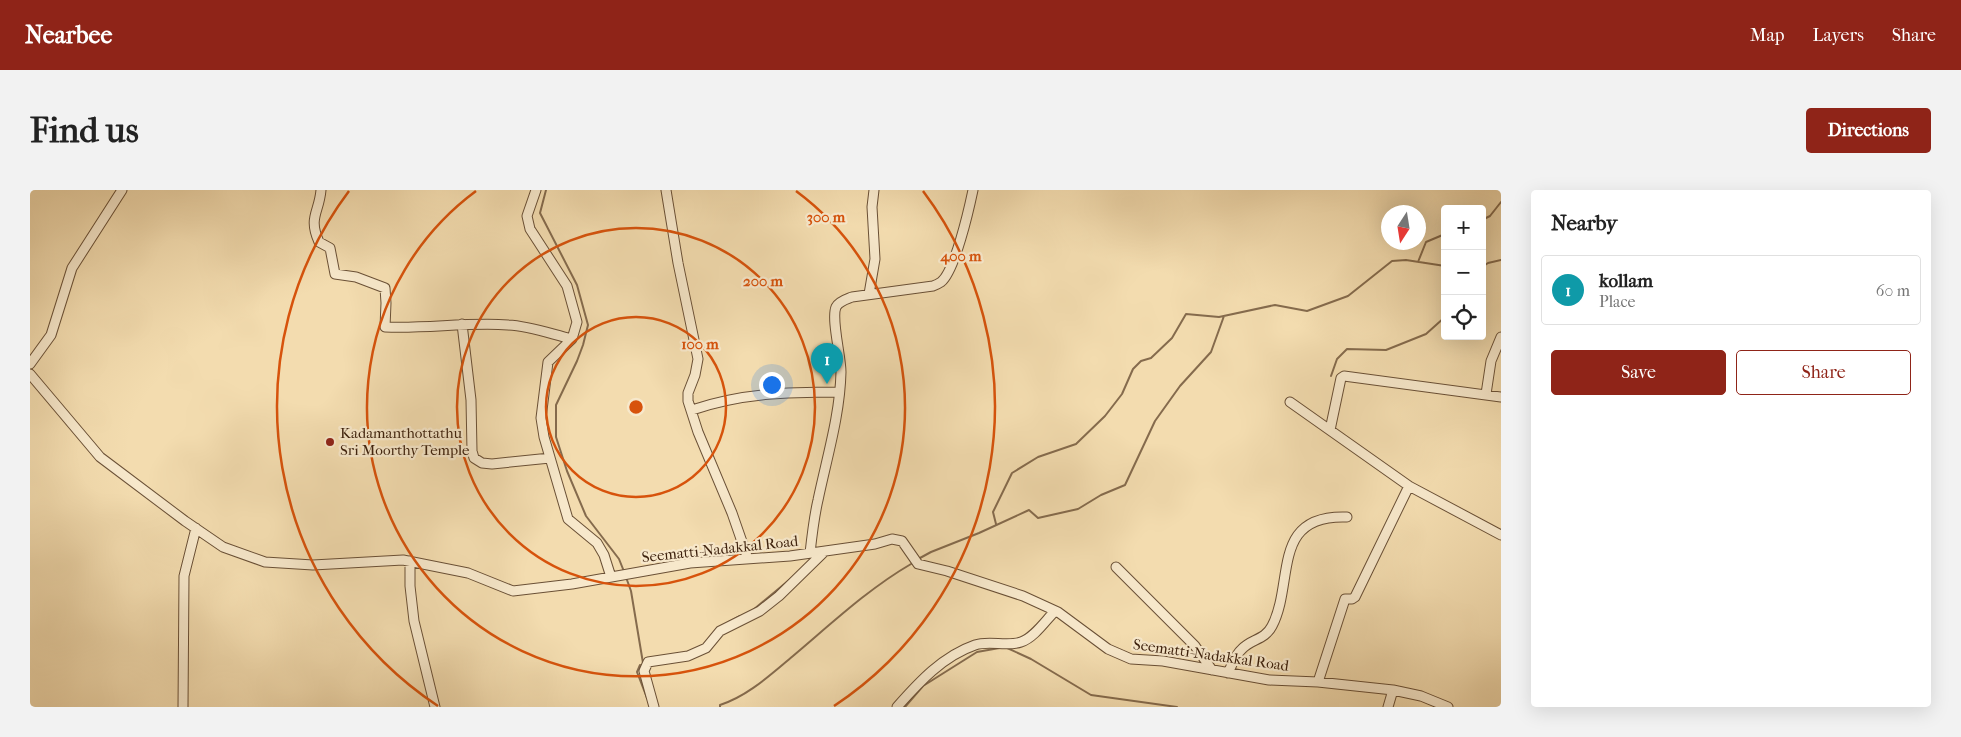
<!DOCTYPE html>
<html lang="en">
<head>
<meta charset="utf-8">
<style>
	:root { --surface:#fff; --page:#f2f2f2; --text:#222; --muted:#767676; --line:#e0e0e0; --accent:#8f2418 }
	body { margin:0; font-family:"IM FELL French Canon",serif; background:var(--page); color:var(--text) }
	.controls { position:absolute; right:15px; top:15px; display:grid; overflow:hidden; border-radius:5px; box-shadow:0 5px 20px #0002 }
	.controls button { width:45px; height:45px; display:grid; place-items:center; padding:0; border:0; border-bottom:1px solid var(--line); background:var(--surface); color:var(--text); font:25px sans-serif }
	.compass { position:absolute; left:1351px; top:15px; width:45px; height:45px; border-radius:50%; background:var(--surface); box-shadow:0 5px 20px #0002; rotate:192deg }
	.you { position:absolute; left:741px; top:194px; width:18px; height:18px; margin:-12px; border:4px solid #fff; border-radius:50%; background:#1a73e8; box-shadow:0 0 0 8px #1a73e833 }
	.badge { display:grid; place-items:center; width:32px; height:32px; border-radius:50%; background:var(--accent); color:#fff; font-size:16px; font-weight:700 }
	.pin { position:absolute; translate:-50% -41px; filter:drop-shadow(0 1px 2px #0008) }
	.pin::after { content:''; position:absolute; top:26px; width:18px; height:15px; background:inherit; clip-path:polygon(0 0,100% 0,50% 100%) }
	.list { margin:0; padding:0; list-style:none }
	h2 { display:flex; justify-content:space-between; align-items:center; height:65px; margin:0; padding:0 20px; font-size:21px }
	h2 small { font-size:16px; font-weight:400; color:var(--muted) }
	.list li { display:grid; grid-template-columns:32px 1fr auto; gap:15px; align-items:center; box-sizing:border-box; height:70px; margin:0 10px 10px; padding:0 10px; border:1px solid var(--line); border-radius:5px }
	.list b { display:block; font-size:19px; white-space:nowrap }
	.list p { margin:0; font-size:16px; white-space:nowrap; color:var(--muted) }
	.list em { font-size:16px; font-style:normal; color:var(--muted) }
	.actions { display:flex; gap:10px; padding:15px 20px }
	.actions a { flex:1; padding:11px 0; border:1px solid var(--accent); border-radius:5px; text-align:center; font-size:18px; color:var(--accent) }
	.actions .main { background:var(--accent); color:#fff }
	.icon { flex:none; width:28px; height:28px; fill:none; stroke:currentColor; stroke-width:2; stroke-linecap:round; stroke-linejoin:round }
	.map { position:relative; flex:none; width:1471px; height:517px; overflow:hidden; border-radius:5px }
	header { display:flex; align-items:center; gap:30px; box-sizing:border-box; height:70px; padding:0 25px; background:var(--accent); color:#fff }
	header strong { font-size:24px }
	nav { display:flex; gap:28px; margin-inline-start:auto; font-size:18px }
	.intro { display:flex; align-items:center; justify-content:space-between; box-sizing:border-box; height:120px; padding:0 30px }
	h1 { margin:0; font-size:35px }
	.button { padding:12px 22px; border-radius:5px; background:var(--accent); color:#fff; font-size:18px; font-weight:700 }
	main { display:flex; gap:30px; padding:0 30px }
	aside { flex:1; background:var(--surface); border-radius:5px; box-shadow:0 5px 20px #0002 }
	.map>svg:first-child { display:block }
	.lines { fill:none; stroke-linecap:round; stroke-linejoin:round }
	.stream { stroke:#856b4d; stroke-width:2 }
	.minor-casing { stroke:#6a5036; stroke-width:11 }
	.minor { stroke:#f7e8cb; stroke-width:9 }
	.ring { fill:none; stroke:#d7530c; stroke-width:2.5 }
	.poi-dot { fill:#8f2418; stroke:#f7e8cb; stroke-width:2 }
	.labels { text-anchor:middle; dominant-baseline:central; stroke-width:4.5; stroke-linejoin:round; paint-order:stroke }
	.poi-label { font-size:15px; fill:#3d210d; stroke:#f7e8cb; text-anchor:start }
	.street-label { font-size:15px; fill:#3d210d; stroke:#f7e8cb }
	.centre { fill:#d7530c; stroke:#f7e8cb; stroke-width:2.5 }
	.ring-label { font-size:15px; text-anchor:middle; font-weight:bold; fill:#d7530c; stroke:#f7e8cb; stroke-width:4.5; stroke-linejoin:round; paint-order:stroke }
</style>
</head>
<body>
<header>
<strong>Nearbee</strong>
<nav><a>Map</a><a>Layers</a><a>Share</a></nav>
</header>
<div class="intro"><h1>Find us</h1><a class="button">Directions</a></div>
<main>
<div class="map">
<svg width="1471" height="517" viewBox="0 0 1471 517">
	<rect width="100%" height="100%" fill="#f3dcaf"/>
	<filter id="stains"><feTurbulence type="fractalNoise" baseFrequency=".004" numOctaves="4"/><feColorMatrix values="0 0 0 0 .2 0 0 0 0 .09 0 0 0 0 .02 0 0 0 .5 -.17"/></filter>
	<radialGradient id="worn" r=".72"><stop offset=".6" stop-color="#630" stop-opacity="0"/><stop offset="1" stop-color="#630" stop-opacity=".3"/></radialGradient>
	<g class="lines">
		<!-- stream -->
		<path class="stream" d="M 516,0 L 510,23 L 547,95 L 558,135 L 553,155 L 547,171 L 526,215 L 526,247 L 537,281 L 556,326 L 589,369 L 593,379
			M 1452,30 L 1460,26 L 1471,12
			M 1388,72 L 1396,52 L 1415,44
			M 1452,77 L 1458,73 L 1471,70
			M 1301,186 L 1307,169 L 1317,159 L 1356,160 L 1396,144 L 1415,127
			M 966,334 L 963,322 L 982,283 L 1008,267 L 1046,254 L 1075,226 L 1092,204 L 1103,179 L 1111,171 L 1121,168 L 1142,148 L 1156,124 L 1189,127 L 1245,115 L 1277,121 L 1318,106 L 1362,71 L 1376,70 L 1415,76
			M 890,368 L 901,362 L 949,343 L 999,320 L 1008,328 L 1048,319 L 1071,305 L 1095,295 L 1125,231 L 1150,196 L 1181,162 L 1194,126
			M 597,390 L 601,401 L 613,473
			M 723,420 L 764,386
			M 699,432 L 710,426
			M 610,475 L 607,482 L 617,508
			M 690,517 L 690,515 C 718,506 740,485 763,466 C 801,434 838,399 881,374
			M 875,517 L 893,496 L 947,462 L 975,457 L 1001,469 L 1061,505 L 1147,517"/>
		<!-- minor casing -->
		<g class="minor-casing">
			<path id="minor" d="M 291,0 C 289,23 278,27 289,52 L 300,58 L 305,84 L 326,87 L 355,98 L 356,113 L 355,137 C 396,139 437,132 478,135 C 500,136 521,144 542,149
				M 506,0 L 497,26 L 500,39 L 537,96 L 547,132 L 542,149 L 518,172 L 511,228 L 514,247 L 538,329 L 567,353 L 574,365 L 581,387
				M 636,0 L 648,73 L 668,169 L 665,185 L 658,203 L 658,211 L 668,242 L 702,323 L 718,369
				M 839,104 L 845,69 L 842,17 L 844,0
				M 432,134 L 441,210 L 442,261 L 444,268 L 452,273 L 462,274 L 520,268
				M 0,174 L 21,145 L 42,78 L 92,0
				M 0,184 L 70,267 L 155,331 L 193,357 L 235,372 L 283,375 L 373,370 L 438,383 L 483,401 L 542,394 L 660,373 L 760,366 L 845,354 L 862,349 L 872,351 L 888,374 L 917,381 L 993,406 L 1028,422 L 1078,459 L 1101,469 L 1133,471 L 1239,490 L 1288,492 L 1363,500 L 1391,506 L 1418,517
				M 1456,204 L 1461,171 L 1471,147
				M 1260,212 L 1379,296
				M 662,220 C 712,203 758,202 809,202
				M 1300,240 L 1311,188 L 1314,186 L 1471,207
				M 780,363 C 782,345 784,327 788,310 C 797,267 810,225 811,182 C 811,166 801,129 806,117 C 809,111 817,109 822,107 L 903,96 C 906,95 908,94 911,92 C 925,81 939,19 943,0
				M 380,371 L 380,396 L 384,431 L 405,517
				M 1086,377 L 1165,456 L 1182,480
				M 1198,483 C 1202,475 1205,465 1212,459 C 1221,449 1235,450 1242,436 C 1265,392 1240,324 1317,327
				M 1288,492 L 1315,409 L 1322,409 L 1325,407 L 1379,296 L 1471,345
				M 153,517 L 154,386 L 166,338
				M 624,517 L 614,481 L 618,472 L 658,466 L 676,458 L 690,441 L 730,421 L 749,406 L 795,361
				M 867,517 C 889,492 913,466 945,455 C 959,450 977,457 991,452 C 1004,448 1016,430 1025,421
				M 1358,517 L 1363,500"/>
		</g>
		<!-- minor -->
		<use href="#minor" class="minor"/>
	</g>
	<!-- distance rings -->
	<g class="ring">
		<circle cx="606" cy="217" r="90"/>
		<circle cx="606" cy="217" r="179"/>
		<path d="M766 1A269 269 0 1 1 446 1"/>
		<path d="M408 516A359 359 0 0 1 319 1M893 1A359 359 0 0 1 804 516"/>
	</g>
	<!-- markers -->
	<circle class="poi-dot" cx="300" cy="252" r="5"/>
	<g class="labels">
		<!-- poi labels -->
		<g class="poi-label">
			<text x="310" y="243">Kadamanthottathu<tspan x="310" dy="17">Sri Moorthy Temple</tspan></text>
		</g>
		<!-- street labels -->
		<g class="street-label">
			<text transform="translate(690 359) rotate(-6)">Seematti-Nadakkal Road</text>
			<text transform="translate(1181 465) rotate(8)">Seematti-Nadakkal Road</text>
		</g>
	</g>
	<circle cx="606" cy="217" r="8" class="centre"/>
	<g class="ring-label">
		<text x="796" y="32">300 m</text>
		<text x="931" y="71">400 m</text>
		<text x="733" y="96">200 m</text>
		<text x="670" y="159">100 m</text>
	</g>
	<rect width="100%" height="100%" filter="url(#stains)"/>
	<rect width="100%" height="100%" fill="url(#worn)"/>
</svg>
<div class="controls">
<button>+</button>
<button>−</button>
<button><svg class="icon" aria-label="locate" viewBox="0 0 24 24"><circle cx="12" cy="12" r="6"/><path d="M12 2v4M12 18v4M2 12h4M18 12h4"/></svg></button>
</div>
<svg class="compass" viewBox="-18 -18 36 36"><path d="M0-13l5 13h-10z" fill="#e53935"/><path d="M0 13l5-13h-10z" fill="#767676"/></svg>
<div class="you"></div>
<div class="pin badge" style="left:797px;top:194px;background:#0f9aa8">1</div>
</div>
<aside>
<h2>Nearby<small></small></h2>
<ul class="list">
<li><span class="badge" style="background:#0f9aa8">1</span><div><b>kollam</b><p>Place</p></div><em>60 m</em></li>
</ul>
<div class="actions"><a class="main">Save</a><a>Share</a></div>
</aside>
</main>
</body>
</html>
